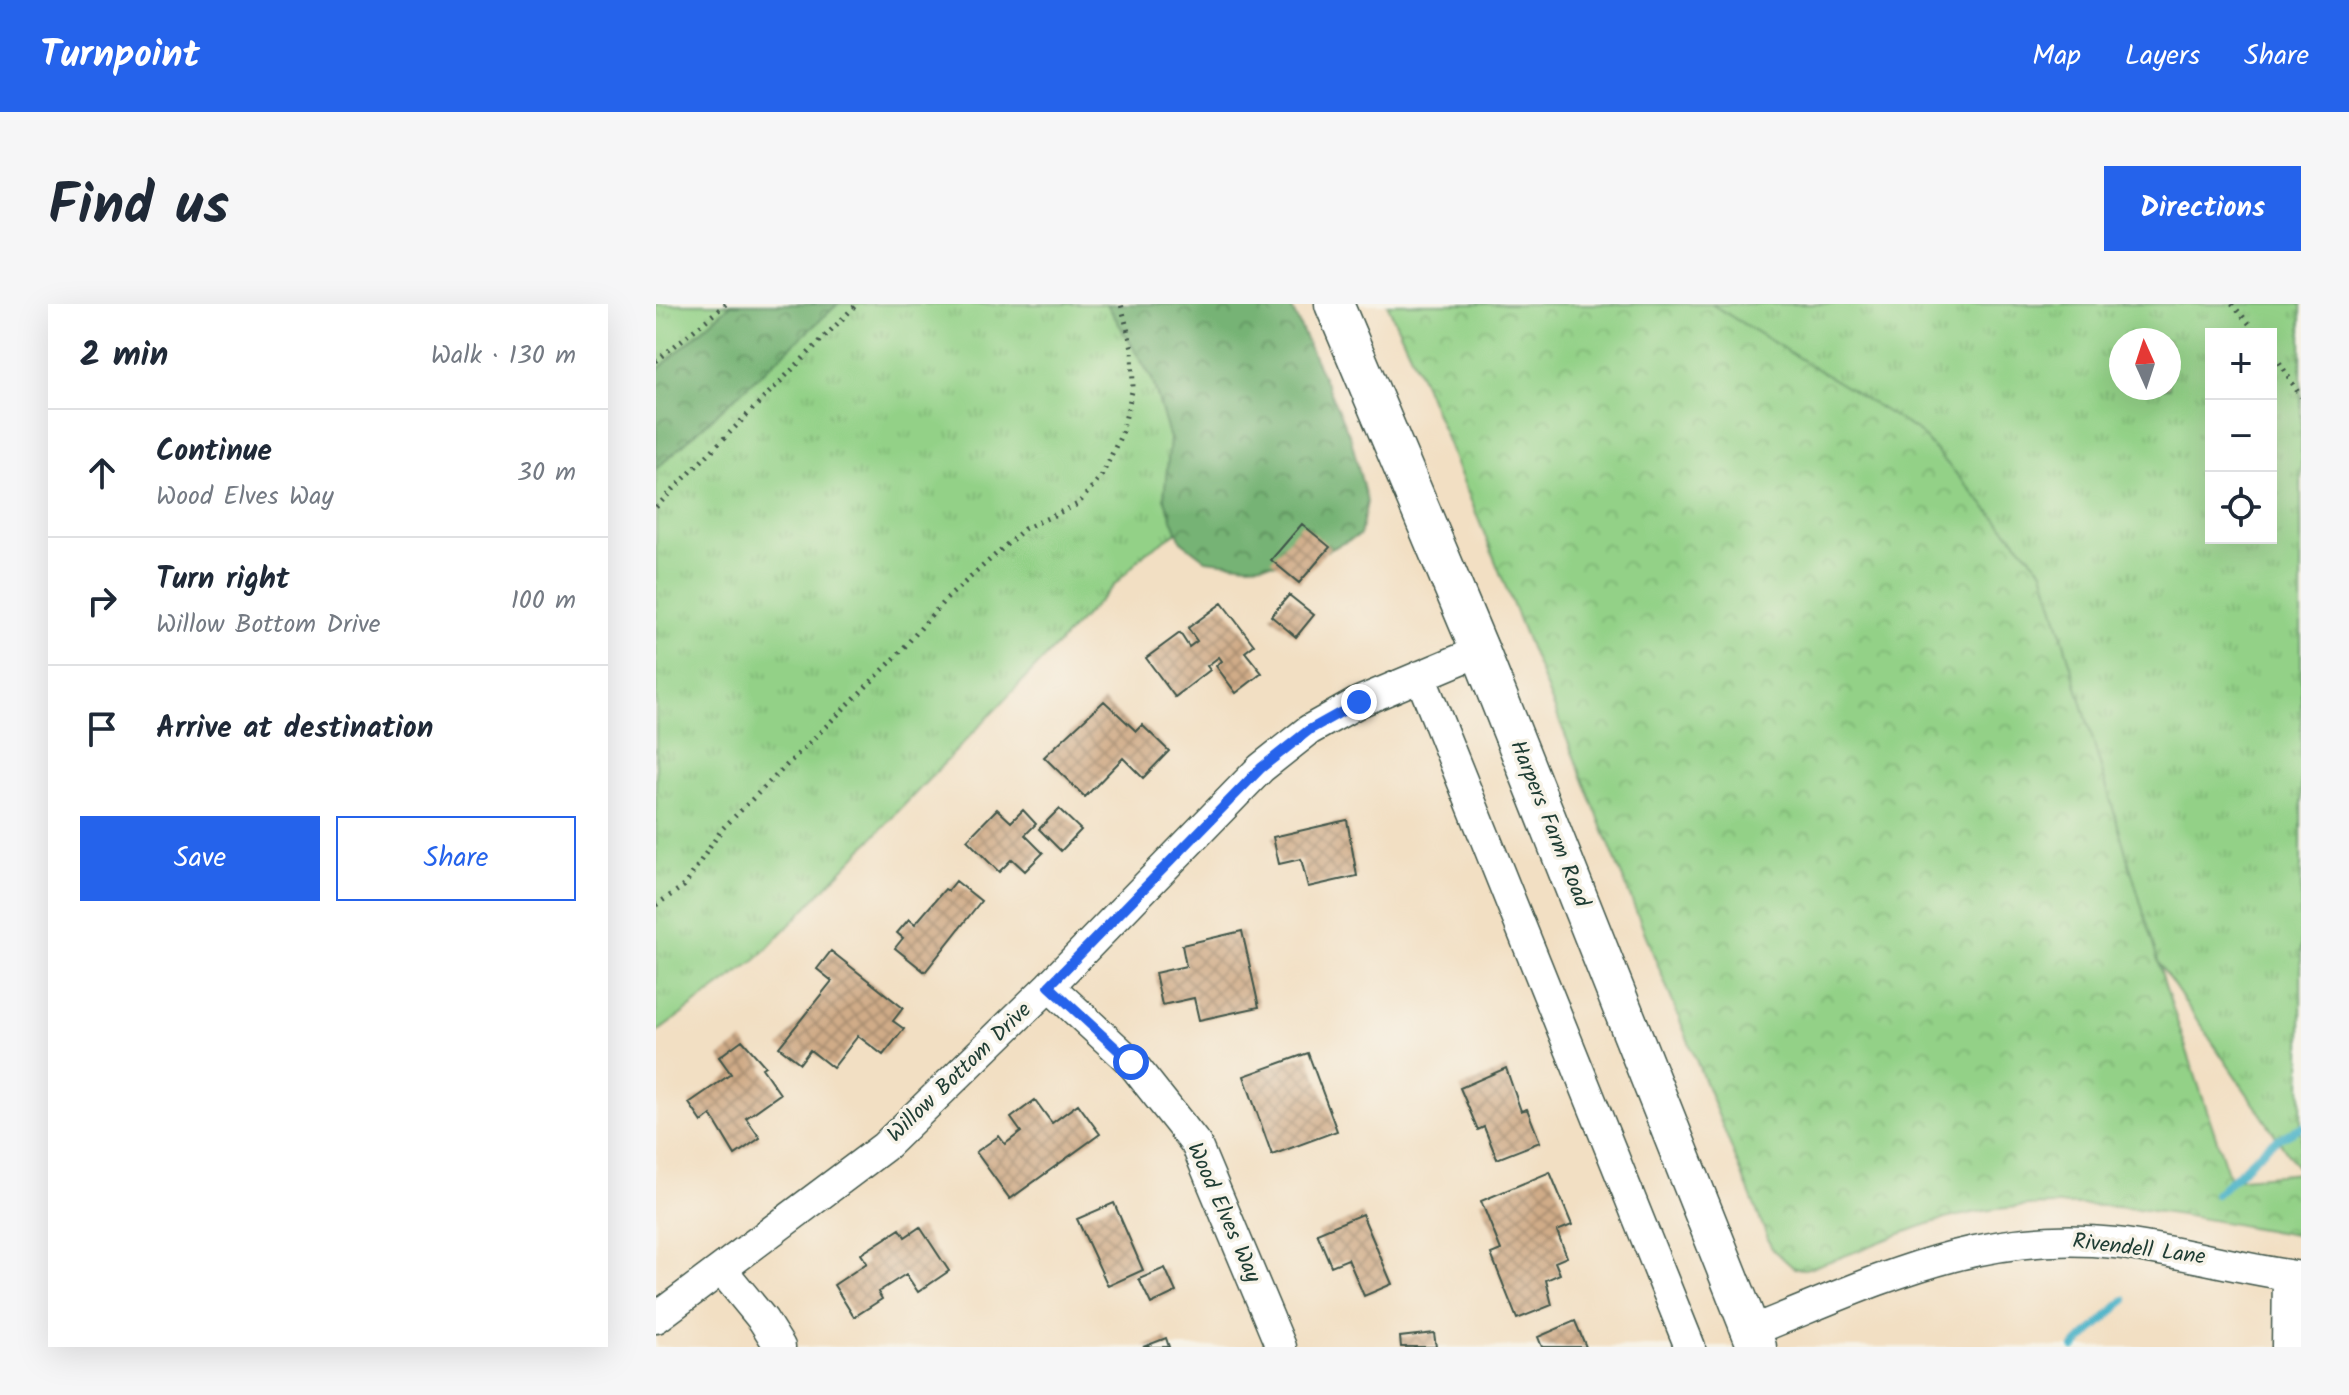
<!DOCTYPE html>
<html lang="en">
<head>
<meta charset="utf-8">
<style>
	:root { --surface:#fff; --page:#f6f6f7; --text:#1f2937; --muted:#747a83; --line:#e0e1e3; --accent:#2563eb }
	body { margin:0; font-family:Kalam,sans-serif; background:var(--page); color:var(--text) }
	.controls { position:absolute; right:24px; top:24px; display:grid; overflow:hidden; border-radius:0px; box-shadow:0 8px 32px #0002 }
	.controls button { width:72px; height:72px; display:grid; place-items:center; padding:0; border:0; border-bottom:2px solid var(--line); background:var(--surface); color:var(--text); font:40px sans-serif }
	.compass { position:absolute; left:1453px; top:24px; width:72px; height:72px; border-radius:50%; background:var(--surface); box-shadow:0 8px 32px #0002; rotate:357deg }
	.stop { position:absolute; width:24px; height:24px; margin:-18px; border:6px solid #2563eb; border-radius:50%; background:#fff }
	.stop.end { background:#2563eb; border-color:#fff; box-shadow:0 2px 8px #0008 }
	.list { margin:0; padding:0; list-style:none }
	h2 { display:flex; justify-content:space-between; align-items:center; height:104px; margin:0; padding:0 32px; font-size:34px }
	h2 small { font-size:26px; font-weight:400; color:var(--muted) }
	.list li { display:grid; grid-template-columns:52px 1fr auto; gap:24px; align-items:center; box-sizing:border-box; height:128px; padding:0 32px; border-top:2px solid var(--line) }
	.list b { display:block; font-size:30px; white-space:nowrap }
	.list p { margin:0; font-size:26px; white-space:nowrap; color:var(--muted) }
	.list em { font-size:26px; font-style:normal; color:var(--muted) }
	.actions { display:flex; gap:16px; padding:24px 32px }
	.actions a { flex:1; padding:18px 0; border:2px solid var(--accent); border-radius:0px; text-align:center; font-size:28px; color:var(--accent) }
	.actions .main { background:var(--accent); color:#fff }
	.icon { flex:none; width:44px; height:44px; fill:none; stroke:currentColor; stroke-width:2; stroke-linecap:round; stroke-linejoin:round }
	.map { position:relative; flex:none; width:1645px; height:1043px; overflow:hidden; border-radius:0px }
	header { display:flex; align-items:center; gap:48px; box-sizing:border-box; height:112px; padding:0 40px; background:var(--accent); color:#fff }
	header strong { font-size:38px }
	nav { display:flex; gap:44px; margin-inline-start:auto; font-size:28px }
	.intro { display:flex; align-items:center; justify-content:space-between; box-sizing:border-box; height:192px; padding:0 48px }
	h1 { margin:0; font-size:56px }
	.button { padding:20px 36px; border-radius:0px; background:var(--accent); color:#fff; font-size:28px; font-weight:700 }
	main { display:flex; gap:48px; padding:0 48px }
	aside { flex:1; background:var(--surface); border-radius:0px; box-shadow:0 8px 32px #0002 }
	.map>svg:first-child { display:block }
	.grass { fill:url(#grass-tufts); stroke:#59875e; stroke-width:2; fill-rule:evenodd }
	.forest { fill:url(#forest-crowns); stroke:#4a7854; stroke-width:2 }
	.park { fill:url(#park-crowns); stroke:#59875e; stroke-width:2 }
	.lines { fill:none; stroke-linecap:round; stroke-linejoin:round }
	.stream { stroke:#4ab2c8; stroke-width:8 }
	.building { fill:url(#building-cross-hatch) }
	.minor-casing { stroke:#3f5549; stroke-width:33 }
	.major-casing { stroke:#3f5549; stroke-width:41 }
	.path { stroke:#3f5549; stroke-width:5; stroke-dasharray:2 6; stroke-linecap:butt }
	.minor { stroke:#fff; stroke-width:30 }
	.major { stroke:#fff; stroke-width:38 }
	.route { stroke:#2563eb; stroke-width:10 }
	.labels { text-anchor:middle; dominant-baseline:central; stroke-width:7; stroke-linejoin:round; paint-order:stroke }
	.street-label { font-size:22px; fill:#1f3d34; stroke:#f7f3e8 }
</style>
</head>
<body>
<header>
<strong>Turnpoint</strong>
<nav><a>Map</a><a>Layers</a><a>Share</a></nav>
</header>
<div class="intro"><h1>Find us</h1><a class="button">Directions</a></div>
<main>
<aside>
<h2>2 min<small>Walk · 130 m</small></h2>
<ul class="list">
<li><svg class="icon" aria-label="ahead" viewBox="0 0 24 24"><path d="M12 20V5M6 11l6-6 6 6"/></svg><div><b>Continue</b><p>Wood Elves Way</p></div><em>30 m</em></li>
<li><svg class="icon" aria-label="right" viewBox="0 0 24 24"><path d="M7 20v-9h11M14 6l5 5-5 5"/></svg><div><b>Turn right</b><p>Willow Bottom Drive</p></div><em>100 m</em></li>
<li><svg class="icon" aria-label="arrive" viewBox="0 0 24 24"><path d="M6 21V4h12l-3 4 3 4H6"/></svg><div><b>Arrive at destination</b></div></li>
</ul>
<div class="actions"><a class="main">Save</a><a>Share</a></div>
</aside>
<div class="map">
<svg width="1645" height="1043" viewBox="0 0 1645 1043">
	<defs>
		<pattern id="grass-tufts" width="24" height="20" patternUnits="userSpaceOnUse" patternTransform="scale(2)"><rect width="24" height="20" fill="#93d187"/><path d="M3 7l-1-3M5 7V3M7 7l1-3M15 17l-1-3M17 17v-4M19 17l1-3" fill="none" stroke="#7eb475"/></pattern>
		<pattern id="forest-crowns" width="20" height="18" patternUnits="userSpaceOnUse" patternTransform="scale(2)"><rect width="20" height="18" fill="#76b374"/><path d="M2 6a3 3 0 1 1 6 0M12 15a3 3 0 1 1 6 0" fill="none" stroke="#609360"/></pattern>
		<pattern id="park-crowns" width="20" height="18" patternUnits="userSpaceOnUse" patternTransform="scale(2)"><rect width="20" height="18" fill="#93d187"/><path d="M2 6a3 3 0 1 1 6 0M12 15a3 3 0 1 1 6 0" fill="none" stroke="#7eb475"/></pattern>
		<pattern id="building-cross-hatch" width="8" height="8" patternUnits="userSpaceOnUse" patternTransform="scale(2)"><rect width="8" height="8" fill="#d0ac88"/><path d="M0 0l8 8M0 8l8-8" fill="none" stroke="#a88d70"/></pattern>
	</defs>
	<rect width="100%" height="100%" fill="#f7f3e8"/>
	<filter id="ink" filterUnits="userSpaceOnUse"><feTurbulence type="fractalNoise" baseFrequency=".0125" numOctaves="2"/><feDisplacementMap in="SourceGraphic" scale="16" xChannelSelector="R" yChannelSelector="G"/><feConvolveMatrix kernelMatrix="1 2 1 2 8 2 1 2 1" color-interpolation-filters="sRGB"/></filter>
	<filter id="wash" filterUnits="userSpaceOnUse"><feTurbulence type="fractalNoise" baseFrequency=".006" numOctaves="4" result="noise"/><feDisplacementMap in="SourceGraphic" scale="32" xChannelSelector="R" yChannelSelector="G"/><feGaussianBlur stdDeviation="1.8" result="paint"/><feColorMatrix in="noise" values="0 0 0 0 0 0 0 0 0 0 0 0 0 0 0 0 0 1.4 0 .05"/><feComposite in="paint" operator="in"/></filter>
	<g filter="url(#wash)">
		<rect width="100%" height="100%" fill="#f2dfc3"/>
		<!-- grass -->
		<path class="grass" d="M 0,0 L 617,0 L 672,129 L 489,249 L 101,655 L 0,729 Z
			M 1055,0 L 1645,0 L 1645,869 ZM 1555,30 L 1615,30 L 1615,234 L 1555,234 ZM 1465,36 L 1513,36 L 1513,84 L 1465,84 Z"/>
		<!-- forest -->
		<path class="forest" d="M 75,0 L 182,0 L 0,165 L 0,67 Z
			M 451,0 L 634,0 L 695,135 L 711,198 L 704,231 L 647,258 L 592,261 L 550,256 L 525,237 L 508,194 L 514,135 L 496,75 Z"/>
		<!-- park -->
		<path class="park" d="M 731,0 L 1055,0 L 1263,128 L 1387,267 L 1509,681 L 1574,875 L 1645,869 L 1645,932 C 1521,911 1420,884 1293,914 C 1243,926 1197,953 1148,965 L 1138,964 L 1116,945 L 768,80 Z"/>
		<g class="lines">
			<!-- stream -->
			<path class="stream" d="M 1560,890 L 1615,839 L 1645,823
				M 1418,1043 L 1469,996"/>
		</g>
		<g id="blocks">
			<!-- building -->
			<path class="building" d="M 646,220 L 674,243 L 643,279 L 615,256 Z
				M 633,291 L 658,311 L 640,333 L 615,312 Z
				M 566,299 L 598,341 L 589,348 L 606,369 L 580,389 L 560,362 L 566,357 L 563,353 L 551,362 L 554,366 L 519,393 L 490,354 L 524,329 L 533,343 L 541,337 L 532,324 Z
				M 448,397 L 480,427 L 486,421 L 513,447 L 487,474 L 467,454 L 429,493 L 388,453 Z
				M 341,505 L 355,518 L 367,506 L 380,520 L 369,531 L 387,549 L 369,567 L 356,555 L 343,568 L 311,536 Z
				M 403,505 L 425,526 L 405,547 L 383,525 Z
				M 691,516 L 701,572 L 652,583 L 645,555 L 623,560 L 617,533 Z
				M 300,577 L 325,597 L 269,668 L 239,644 L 247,634 L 241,629 L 253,615 L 259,620 L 289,585 L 292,587 Z
				M 586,627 L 603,703 L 543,716 L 538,694 L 506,701 L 499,669 L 530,662 L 526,641 Z
				M 175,647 L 247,704 L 237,717 L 248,725 L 227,751 L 202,732 L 177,764 L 154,746 L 144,759 L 123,743 L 176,677 L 161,665 Z
				M 86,736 L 109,762 L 106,764 L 124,790 L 90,814 L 104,834 L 79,851 L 55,811 L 46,818 L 33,799 L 75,770 L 63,753 Z
				M 652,749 L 681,827 L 616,851 L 588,772 Z
				M 850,764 L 865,807 L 871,805 L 884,838 L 841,855 L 828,823 L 822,826 L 804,784 Z
				M 379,796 L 396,819 L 422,800 L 444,830 L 354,895 L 320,848 L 343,832 L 349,840 L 365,828 L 355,814 Z
				M 894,868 L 916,921 L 901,927 L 911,953 L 899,958 L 904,970 L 890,976 L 896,1001 L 861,1015 L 835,950 L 845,946 L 825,897 Z
				M 458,899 L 487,966 L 452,982 L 421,915 Z
				M 706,910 L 736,980 L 708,992 L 692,955 L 675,962 L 661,929 Z
				M 264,923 L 293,967 L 262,988 L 250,970 L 222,988 L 226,995 L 198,1013 L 178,981 L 211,959 L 205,950 L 244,925 L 249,933 Z
				M 509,964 L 520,988 L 495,1000 L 483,975 Z
				M 919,1017 L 930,1043 L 886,1043 L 882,1033 Z
				M 778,1029 L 780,1043 L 745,1043 L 744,1033 Z
				M 510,1034 L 513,1043 L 487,1043 Z"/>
		</g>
	</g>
	<g filter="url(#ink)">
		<use href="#blocks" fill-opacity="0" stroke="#3f5549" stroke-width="2"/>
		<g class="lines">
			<!-- minor casing -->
			<g class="minor-casing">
				<path id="minor" d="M 764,372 L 1034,1043
					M 393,682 L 475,758 L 540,840 L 625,1043
					M 66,966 L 107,1016 L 124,1043
					M 0,1014 L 228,843 L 393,682 L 605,464 L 653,426 L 703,398 L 824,347
					M 1095,1027 C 1217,979 1322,924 1459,939 C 1522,946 1582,965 1645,973
					M 1631,1043 L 1632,971"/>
			</g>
			<!-- major casing -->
			<g class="major-casing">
				<path id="major" d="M 678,0 L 824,347 L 1101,1043"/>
			</g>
			<!-- path -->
			<path class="path" d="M 1576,0 L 1602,30
				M 1615,45 L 1645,93
				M 0,57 L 70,0
				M 0,203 L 201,0
				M 0,601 L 28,582 L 66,525 L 238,355 L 288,297 L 368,225 L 422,200 L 446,171 L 466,129 L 477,83 L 476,44 L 465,0"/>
			<!-- minor -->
			<use href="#minor" class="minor"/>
			<!-- major -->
			<use href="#major" class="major"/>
		</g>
	</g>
	<g class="lines" filter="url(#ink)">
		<!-- route -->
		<path class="route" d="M 475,758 L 393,682 L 605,464 L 653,426 L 703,398"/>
	</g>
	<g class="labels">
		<!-- street labels -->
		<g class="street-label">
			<text transform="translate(893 520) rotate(68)">Harpers Farm Road</text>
			<text transform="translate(304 769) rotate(-44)">Willow Bottom Drive</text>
			<text transform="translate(567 909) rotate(66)">Wood Elves Way</text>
			<text transform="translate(1483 946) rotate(7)">Rivendell Lane</text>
		</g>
	</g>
</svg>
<div class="controls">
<button>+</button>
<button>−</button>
<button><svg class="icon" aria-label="locate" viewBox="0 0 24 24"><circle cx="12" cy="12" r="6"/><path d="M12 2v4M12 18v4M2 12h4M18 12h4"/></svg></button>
</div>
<svg class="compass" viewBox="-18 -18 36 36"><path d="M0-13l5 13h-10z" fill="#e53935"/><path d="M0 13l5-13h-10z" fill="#747a83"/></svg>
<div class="stop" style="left:475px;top:758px"></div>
<div class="stop end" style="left:703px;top:398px"></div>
</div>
</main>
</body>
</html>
